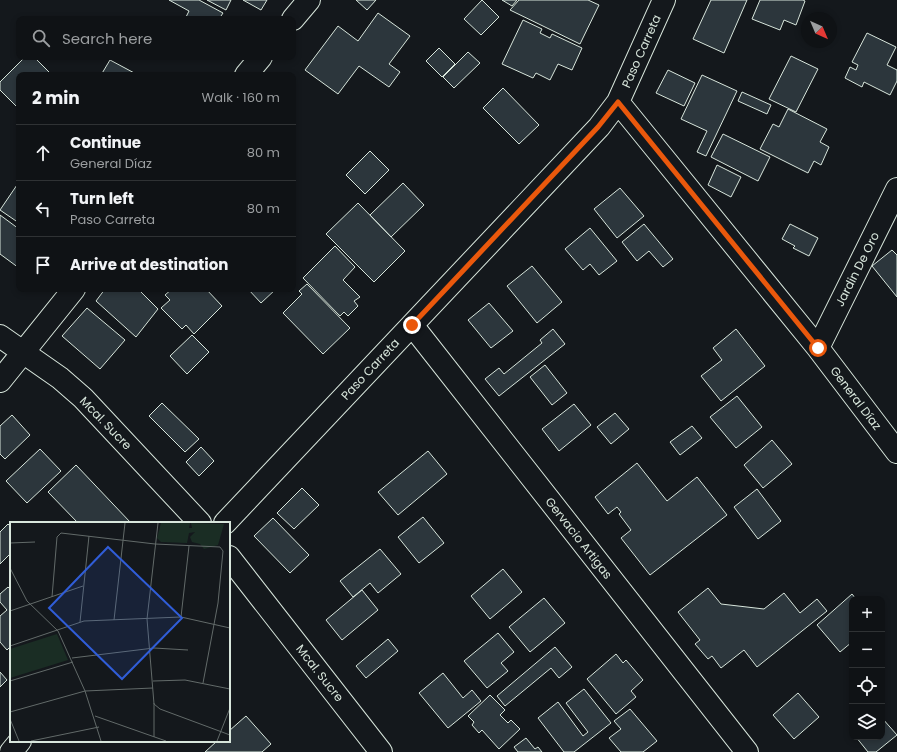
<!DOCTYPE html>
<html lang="en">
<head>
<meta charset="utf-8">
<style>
	:root { --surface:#0f1215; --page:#181b1e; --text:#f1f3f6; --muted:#9b9ea0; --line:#2f3234 }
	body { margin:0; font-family:Poppins,sans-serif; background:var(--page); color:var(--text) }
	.controls { position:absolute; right:12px; bottom:12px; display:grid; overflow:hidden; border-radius:8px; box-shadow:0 2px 6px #0003 }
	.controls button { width:36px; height:36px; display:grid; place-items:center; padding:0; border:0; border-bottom:1px solid var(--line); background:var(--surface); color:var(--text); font:20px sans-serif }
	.compass { position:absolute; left:801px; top:12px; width:36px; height:36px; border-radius:50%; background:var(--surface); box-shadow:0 2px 6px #0003; rotate:136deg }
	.stop { position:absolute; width:12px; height:12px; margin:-9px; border:3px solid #ea580c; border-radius:50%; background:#fff }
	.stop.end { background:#ea580c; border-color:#fff; box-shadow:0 1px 4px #0008 }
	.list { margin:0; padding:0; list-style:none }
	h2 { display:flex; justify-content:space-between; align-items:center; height:52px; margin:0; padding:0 16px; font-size:17px }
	h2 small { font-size:13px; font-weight:400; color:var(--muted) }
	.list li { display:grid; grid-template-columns:26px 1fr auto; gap:12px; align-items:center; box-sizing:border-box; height:56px; padding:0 16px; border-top:1px solid var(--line) }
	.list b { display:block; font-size:15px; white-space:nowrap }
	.list p { margin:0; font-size:13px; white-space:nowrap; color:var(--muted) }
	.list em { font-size:13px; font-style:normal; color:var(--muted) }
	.icon { flex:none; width:22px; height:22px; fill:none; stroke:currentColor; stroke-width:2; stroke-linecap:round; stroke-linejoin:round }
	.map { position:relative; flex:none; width:897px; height:752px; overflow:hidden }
	.search { position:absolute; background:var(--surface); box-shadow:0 2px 6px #0003; left:16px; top:16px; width:280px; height:44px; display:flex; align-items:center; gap:10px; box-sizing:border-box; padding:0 14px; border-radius:8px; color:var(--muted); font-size:15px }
	.panel { position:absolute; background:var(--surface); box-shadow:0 2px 6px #0003; left:16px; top:72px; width:280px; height:220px; border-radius:8px }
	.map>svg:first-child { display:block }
	.building { fill:#2c363c; stroke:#d8e6dc }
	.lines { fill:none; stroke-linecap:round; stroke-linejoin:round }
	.minor-casing { stroke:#d8e6dc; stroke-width:24 }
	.minor { stroke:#14181c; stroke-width:22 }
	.route { stroke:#ea580c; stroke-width:5 }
	.labels { text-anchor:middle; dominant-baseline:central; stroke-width:3; stroke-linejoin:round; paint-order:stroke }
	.street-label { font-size:12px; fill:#d8e6dc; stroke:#14181c }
	.inset-road { fill:none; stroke:#626a69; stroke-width:1 }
	.view { fill:#305dd8; fill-opacity:0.15; stroke:#305dd8; stroke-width:2 }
	.inset-edge { fill:none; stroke:#d8e6dc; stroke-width:2 }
</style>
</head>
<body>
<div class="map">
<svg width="897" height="752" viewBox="0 0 897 752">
	<rect width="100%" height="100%" fill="#14181c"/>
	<!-- building -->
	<path class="building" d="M 169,0 L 199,0 L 223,13 L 219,19 L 185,19 L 189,11 Z
		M 207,0 L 231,0 L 226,10 Z
		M 243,0 L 267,0 L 261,10 Z
		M 356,0 L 376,0 L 367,10 Z
		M 482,0 L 499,17 L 481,35 L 464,19 Z
		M 502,0 L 517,0 L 512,6 Z
		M 519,0 L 588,0 L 599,5 L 580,44 L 510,10 Z
		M 711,0 L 747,0 L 724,53 L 693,39 Z
		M 760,0 L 803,0 L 805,1 L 796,25 L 784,20 L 780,30 L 752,19 Z
		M 378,13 L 410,36 L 389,64 L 400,72 L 389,87 L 359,66 L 338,94 L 305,70 L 338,26 L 358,41 Z
		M 523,20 L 542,29 L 540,33 L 550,38 L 552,34 L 582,48 L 572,70 L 558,64 L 550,80 L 536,73 L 533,78 L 502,64 Z
		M 867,33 L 896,47 L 887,65 L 897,70 L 897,81 L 890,95 L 864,82 L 862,87 L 845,78 L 850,67 L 856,70 L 858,65 L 852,62 Z
		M 439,48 L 455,64 L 442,77 L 426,61 Z
		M 468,52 L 480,63 L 454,88 L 443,77 Z
		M 791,56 L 818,69 L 796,112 L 769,99 Z
		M 25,57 L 34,57 L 50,73 L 47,75 L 19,75 L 19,109 L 0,90 L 0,82 Z
		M 110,60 L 138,75 L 101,75 Z
		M 668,70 L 695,83 L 684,106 L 656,93 Z
		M 702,75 L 737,91 L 706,156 L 697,152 L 707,131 L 681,119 Z
		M 503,88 L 539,125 L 519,144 L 483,108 Z
		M 742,92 L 771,105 L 767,114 L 738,101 Z
		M 788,109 L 827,129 L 820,142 L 829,147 L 821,165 L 814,161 L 808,173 L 760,149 L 773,124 L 779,127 Z
		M 723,134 L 770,157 L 758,181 L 711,157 Z
		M 370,151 L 389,170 L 365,194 L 346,175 Z
		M 717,165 L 741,177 L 731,197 L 708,185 Z
		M 19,182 L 19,223 L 0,210 Z
		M 403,183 L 424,205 L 391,237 L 370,215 Z
		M 620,188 L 644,216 L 617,238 L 594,209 Z
		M 358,203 L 405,251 L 374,282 L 326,234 Z
		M 0,215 L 19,229 L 19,268 L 0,254 Z
		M 644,224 L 673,259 L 663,267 L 649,251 L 637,261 L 622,242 Z
		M 790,224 L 818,238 L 809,256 L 793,248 L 795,246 L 782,239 Z
		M 590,228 L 617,261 L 599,275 L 590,264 L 583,270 L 565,249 Z
		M 335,246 L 355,267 L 343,280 L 360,297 L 354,301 L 358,306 L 348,316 L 344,312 L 340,316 L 303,278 Z
		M 892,250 L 897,255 L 897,297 L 872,266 Z
		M 532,266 L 562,302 L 537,323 L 507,286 Z
		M 307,284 L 350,328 L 323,354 L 283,313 L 302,294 L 299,291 Z
		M 105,289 L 138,289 L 158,309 L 136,337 L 96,301 Z
		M 172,289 L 206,289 L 222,306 L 194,334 L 186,325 L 182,329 L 161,308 L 170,300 L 165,295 Z
		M 248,289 L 276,289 L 261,303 Z
		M 489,303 L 513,331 L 491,348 L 468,320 Z
		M 87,308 L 125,340 L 100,369 L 62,336 Z
		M 553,329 L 565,344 L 499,396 L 485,379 L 499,368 L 504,374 L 542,343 L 540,340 Z
		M 736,329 L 765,366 L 721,401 L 701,376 L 722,360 L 713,348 Z
		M 192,335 L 209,352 L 187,374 L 170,356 Z
		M 545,365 L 567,393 L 552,405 L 530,377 Z
		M 737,396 L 762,427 L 736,448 L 710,417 Z
		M 162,403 L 199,439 L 185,452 L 149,416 Z
		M 574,404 L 591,425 L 559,451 L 542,429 Z
		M 615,413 L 629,429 L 611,444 L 597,427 Z
		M 12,415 L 30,435 L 5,459 L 0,454 L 0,426 Z
		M 692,426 L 702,438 L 680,455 L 670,442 Z
		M 772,440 L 792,464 L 763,488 L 744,465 Z
		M 201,447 L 214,461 L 199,476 L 186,462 Z
		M 40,449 L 61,471 L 27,503 L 6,481 Z
		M 428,451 L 447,474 L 398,515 L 378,492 Z
		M 637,463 L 667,501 L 697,477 L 727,515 L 650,575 L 621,538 L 631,530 L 619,514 L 621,512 L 617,507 L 608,514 L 595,497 Z
		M 76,465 L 131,523 L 78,523 L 48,492 Z
		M 302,488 L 319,505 L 294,529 L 277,513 Z
		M 757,489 L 781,521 L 758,539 L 734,507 Z
		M 423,517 L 444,543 L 419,563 L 398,537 Z
		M 273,518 L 309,555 L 290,573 L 254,536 Z
		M 8,524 L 11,527 L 11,553 L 0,564 L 0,532 Z
		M 380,549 L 401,574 L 378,593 L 370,583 L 353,597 L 340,581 Z
		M 503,569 L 522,592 L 490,619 L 471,596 Z
		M 8,587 L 11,590 L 11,646 L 7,650 L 0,642 L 0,616 L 7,610 L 0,602 L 0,594 Z
		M 708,588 L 721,604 L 764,609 L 784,593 L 800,613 L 817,599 L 827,611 L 757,667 L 744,650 L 721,668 L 712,656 L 708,659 L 695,644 L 700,640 L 678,612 Z
		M 362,590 L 378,610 L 342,640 L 326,620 Z
		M 852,594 L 856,599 L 852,599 L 852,642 L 840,652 L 817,625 Z
		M 544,598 L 565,623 L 530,652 L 509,627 Z
		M 498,633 L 514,652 L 501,663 L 508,671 L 487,688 L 464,661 Z
		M 388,639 L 398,651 L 366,678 L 356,666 Z
		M 555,647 L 572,667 L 559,678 L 551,668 L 505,706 L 497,696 Z
		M 616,654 L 623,663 L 626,660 L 643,680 L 631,691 L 636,697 L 616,714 L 587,679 Z
		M 0,672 L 7,680 L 0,687 Z
		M 443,673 L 463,698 L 472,690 L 481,701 L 448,728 L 419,693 Z
		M 584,689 L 611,723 L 574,752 L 564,752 L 538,718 L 558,702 L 583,736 L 588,732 L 566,703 Z
		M 798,693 L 819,717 L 794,739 L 773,715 Z
		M 490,695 L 505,710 L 500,715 L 508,723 L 511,720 L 520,729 L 499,749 L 482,730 L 479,733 L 472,725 L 474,722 L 468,716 Z
		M 630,709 L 657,741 L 643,752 L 621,752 L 609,738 L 621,729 L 614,721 Z
		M 246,716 L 271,744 L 262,752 L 205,752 L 217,741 L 229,741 L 229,731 Z
		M 882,718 L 897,735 L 876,752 L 868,752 L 856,737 L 882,737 Z
		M 526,738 L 535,749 L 538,747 L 542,752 L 518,752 L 514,747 Z"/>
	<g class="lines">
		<!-- minor casing -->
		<g class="minor-casing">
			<path id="minor" d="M 293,19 L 309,0
				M 246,75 L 261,57
				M 618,102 L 818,348 L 897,452
				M 412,325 L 747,752
				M 0,336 L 60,378 L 83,398 L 200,523
				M 818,348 L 897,189
				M 0,381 L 74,289
				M 225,523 L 599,127 L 618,102 L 664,0
				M 229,557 L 381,752
				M 11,752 L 20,741"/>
		</g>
		<!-- minor -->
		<use href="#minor" class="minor"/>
	</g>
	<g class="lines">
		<!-- route -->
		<path class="route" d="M 412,325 L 598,127 L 618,102 L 818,348"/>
	</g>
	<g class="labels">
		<!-- street labels -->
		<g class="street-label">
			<text transform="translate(641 51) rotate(-66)">Paso Carreta</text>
			<text transform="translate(857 269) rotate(-63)">Jardin De Oro</text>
			<text transform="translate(370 369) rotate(-47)">Paso Carreta</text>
			<text transform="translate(856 398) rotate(53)">General Díaz</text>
			<text transform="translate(106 423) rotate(46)">Mcal. Sucre</text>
			<text transform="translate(579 538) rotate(52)">Gervacio Artigas</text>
			<text transform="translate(320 673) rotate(52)">Mcal. Sucre</text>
		</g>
	</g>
	<!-- overview -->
	<g transform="translate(10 522)">
		<rect width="220" height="220" fill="#14181c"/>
		<path d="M 151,1 L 180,1 L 179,6 L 182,6 L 181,1 L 214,2 L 208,23 L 194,27 L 190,22 L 182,20 L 180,15 L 185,10 L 179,11 L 177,21 L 151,20 L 147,16 ZM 47,112 L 58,138 L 0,156 L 0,127 Z" fill="#1a2d24"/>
		<path class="inset-road" d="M 148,1 L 137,97 L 144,182 L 150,187 L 220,213M 0,21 L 25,20M 0,46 L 17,79 L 48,109 L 75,169 L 91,219M 42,75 L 47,15 L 51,11 L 145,22 L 210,25 L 213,29 L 208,81 L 193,161M 0,89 L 73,64M 171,95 L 179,24M 104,98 L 115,1M 70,100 L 79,14M 0,124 L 74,99 L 171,95 L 220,106M 62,136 L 144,126 L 178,128M 0,159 L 63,140M 143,159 L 175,158 L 220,167M 144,181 L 144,215M 0,190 L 75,169 L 143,166M 85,194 L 156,219M 0,197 L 9,219M 21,219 L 89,205M 207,219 L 220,186"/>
		<path class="view" d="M 98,25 L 172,96 L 112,157 L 39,86 Z"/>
		<rect width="220" height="220" class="inset-edge"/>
	</g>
</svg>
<div class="controls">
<button>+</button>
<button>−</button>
<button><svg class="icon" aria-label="locate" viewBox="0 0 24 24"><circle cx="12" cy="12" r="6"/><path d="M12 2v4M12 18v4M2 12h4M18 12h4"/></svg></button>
<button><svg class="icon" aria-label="layers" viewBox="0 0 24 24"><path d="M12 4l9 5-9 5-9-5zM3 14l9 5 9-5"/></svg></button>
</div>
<svg class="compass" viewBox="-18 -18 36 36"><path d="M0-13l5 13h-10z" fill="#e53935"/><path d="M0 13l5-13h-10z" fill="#9b9ea0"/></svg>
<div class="stop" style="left:818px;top:348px"></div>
<div class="stop end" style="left:412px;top:325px"></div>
<div class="search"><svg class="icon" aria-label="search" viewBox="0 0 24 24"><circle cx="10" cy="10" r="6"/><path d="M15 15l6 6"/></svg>Search here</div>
<section class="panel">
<h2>2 min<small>Walk · 160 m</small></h2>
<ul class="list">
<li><svg class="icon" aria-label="ahead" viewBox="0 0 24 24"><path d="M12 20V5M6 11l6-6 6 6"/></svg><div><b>Continue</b><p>General Díaz</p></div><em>80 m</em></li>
<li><svg class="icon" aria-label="left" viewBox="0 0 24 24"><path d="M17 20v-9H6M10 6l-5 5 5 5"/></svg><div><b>Turn left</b><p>Paso Carreta</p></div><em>80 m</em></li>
<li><svg class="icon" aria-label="arrive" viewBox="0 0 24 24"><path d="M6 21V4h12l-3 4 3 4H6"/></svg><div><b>Arrive at destination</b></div></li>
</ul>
</section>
</div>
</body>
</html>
